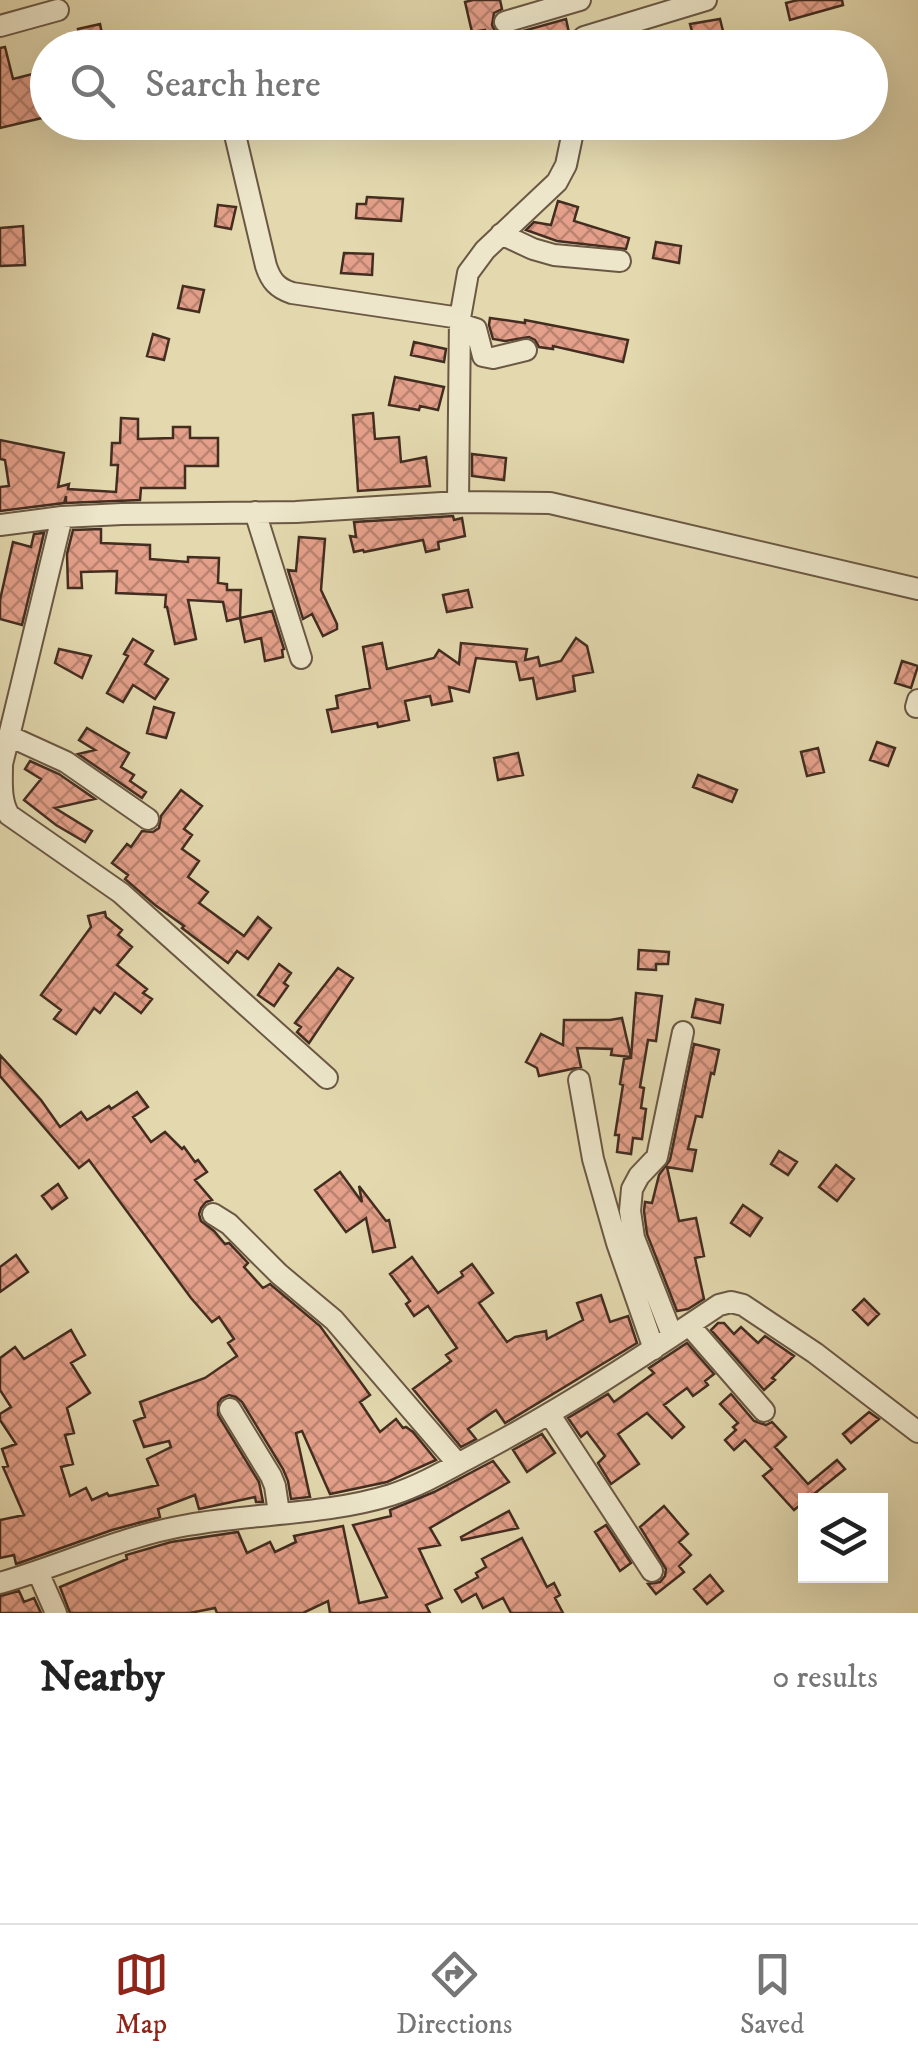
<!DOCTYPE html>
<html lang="en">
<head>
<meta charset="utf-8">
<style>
	:root { --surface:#fff; --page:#f6f6f6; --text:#222; --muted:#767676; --line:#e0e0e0; --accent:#8f2418 }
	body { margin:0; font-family:"IM FELL DW Pica",serif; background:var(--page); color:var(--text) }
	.controls { position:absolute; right:30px; bottom:30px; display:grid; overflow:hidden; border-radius:0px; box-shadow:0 10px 40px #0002 }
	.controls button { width:90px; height:90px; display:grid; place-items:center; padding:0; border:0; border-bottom:2px solid var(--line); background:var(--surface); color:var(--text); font:50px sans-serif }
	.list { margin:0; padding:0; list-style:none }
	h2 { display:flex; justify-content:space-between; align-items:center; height:130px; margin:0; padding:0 40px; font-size:42px }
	h2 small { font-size:32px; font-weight:400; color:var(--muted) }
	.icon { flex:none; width:55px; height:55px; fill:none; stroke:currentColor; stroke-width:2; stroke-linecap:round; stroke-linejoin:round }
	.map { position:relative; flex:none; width:918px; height:1613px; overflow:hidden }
	.search { position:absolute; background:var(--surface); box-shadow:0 10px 40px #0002; left:30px; right:30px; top:30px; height:110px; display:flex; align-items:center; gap:25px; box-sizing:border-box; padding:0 35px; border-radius:55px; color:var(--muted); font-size:38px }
	.sheet { height:310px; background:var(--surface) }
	nav { display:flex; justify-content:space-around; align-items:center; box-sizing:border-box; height:140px; border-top:2px solid var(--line); background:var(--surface); font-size:28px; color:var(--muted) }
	nav a { display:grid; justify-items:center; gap:5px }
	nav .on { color:var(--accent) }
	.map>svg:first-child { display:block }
	.building { fill:url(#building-cross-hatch); stroke:#432d20; stroke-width:2.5 }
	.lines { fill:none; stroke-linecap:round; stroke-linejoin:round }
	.minor-casing { stroke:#6b5844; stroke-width:24 }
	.minor { stroke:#ede6ca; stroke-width:20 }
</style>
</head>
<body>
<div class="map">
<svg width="918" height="1613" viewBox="0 0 918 1613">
	<defs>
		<pattern id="building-cross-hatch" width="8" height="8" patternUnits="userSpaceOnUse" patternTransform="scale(2.5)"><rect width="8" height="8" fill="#e4a08a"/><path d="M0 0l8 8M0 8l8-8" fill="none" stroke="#ba8370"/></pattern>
	</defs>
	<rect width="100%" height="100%" fill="#e3d8ae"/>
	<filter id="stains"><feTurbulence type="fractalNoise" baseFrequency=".002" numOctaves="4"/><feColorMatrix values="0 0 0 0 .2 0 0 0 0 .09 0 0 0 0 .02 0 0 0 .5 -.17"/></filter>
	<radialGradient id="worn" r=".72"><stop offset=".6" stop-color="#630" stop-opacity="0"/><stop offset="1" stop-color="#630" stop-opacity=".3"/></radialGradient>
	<!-- building -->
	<path class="building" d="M 473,0 L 500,0 L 502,9 L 494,13 L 492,25 L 495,31 L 501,35 L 509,35 L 566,19 L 571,42 L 553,48 L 491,48 L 485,30 L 472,32 L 465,2 Z
		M 798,0 L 842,0 L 843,5 L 790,20 L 786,3 Z
		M 720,19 L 724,35 L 695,42 L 690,24 Z
		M 100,24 L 104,44 L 82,48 L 78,29 Z
		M 5,47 L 13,79 L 48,70 L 48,89 L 39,91 L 46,117 L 0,128 L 0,48 Z
		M 367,197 L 403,199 L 401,221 L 356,218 L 357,204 L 366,204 Z
		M 558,201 L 578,207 L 574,221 L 629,238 L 626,249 L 557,241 L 526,230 L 534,222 L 551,225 Z
		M 218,205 L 236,207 L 231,229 L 215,226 Z
		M 23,226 L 25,265 L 0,266 L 0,228 Z
		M 656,242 L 681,246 L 679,263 L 653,258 Z
		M 344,253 L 373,254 L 372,275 L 341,273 Z
		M 183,286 L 204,290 L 199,312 L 178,308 Z
		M 490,318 L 525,323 L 525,320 L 628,340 L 623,362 L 553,346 L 553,349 L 539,347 L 535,340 L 529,337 L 505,341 L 493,339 L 489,325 Z
		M 153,334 L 169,339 L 164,360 L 147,356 Z
		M 414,342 L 446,349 L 444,362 L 411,355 Z
		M 395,377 L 444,387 L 438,410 L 420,406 L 419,410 L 389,405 Z
		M 373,413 L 375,439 L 399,437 L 401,462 L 426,457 L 430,486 L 358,491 L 353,415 Z
		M 121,418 L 138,419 L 138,439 L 173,438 L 173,427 L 190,427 L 190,438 L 218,438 L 218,466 L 185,466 L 185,488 L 141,488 L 140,500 L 66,503 L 66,496 L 64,503 L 0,511 L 0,487 L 9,486 L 5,460 L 0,459 L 0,440 L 64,453 L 58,487 L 69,484 L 68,489 L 116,492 L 118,465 L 111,465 L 112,443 L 120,443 Z
		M 472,454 L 506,458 L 504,480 L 472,476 Z
		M 453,516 L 454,520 L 462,518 L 465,536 L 438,542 L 439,549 L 426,552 L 423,540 L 364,552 L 363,550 L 354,552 L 350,536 L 356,537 L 354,522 Z
		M 101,529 L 101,543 L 150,545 L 150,559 L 188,562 L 188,557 L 219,558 L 218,583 L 227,584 L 227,590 L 241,590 L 240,618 L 272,611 L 284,649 L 282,650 L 283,657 L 265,661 L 261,638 L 245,642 L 240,618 L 227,621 L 223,602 L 188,600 L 196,639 L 175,644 L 167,607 L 165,607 L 166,595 L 116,593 L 117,571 L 81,572 L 82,588 L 68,588 L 67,554 L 73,530 Z
		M 44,533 L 22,625 L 0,619 L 0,600 L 13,542 L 31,547 L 34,534 Z
		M 299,537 L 325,539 L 321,590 L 337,624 L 337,629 L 323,636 L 312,614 L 303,619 L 288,570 L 296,571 Z
		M 468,590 L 472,607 L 447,612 L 443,595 Z
		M 576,638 L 587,646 L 593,672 L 573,676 L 575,691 L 537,699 L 533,678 L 520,680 L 516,662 L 476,658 L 469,692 L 449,687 L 452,701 L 432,705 L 430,696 L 405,701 L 409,720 L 378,727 L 377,723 L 332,732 L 327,710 L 338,708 L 336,696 L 370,688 L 363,647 L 382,643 L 387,669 L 434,658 L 439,650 L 459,664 L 461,643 L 527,649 L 525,660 L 538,657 L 540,666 L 561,661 Z
		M 133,639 L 153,651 L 145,664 L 168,679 L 155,699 L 133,685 L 123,702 L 107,693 L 128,656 L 124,654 Z
		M 59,649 L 91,656 L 82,678 L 55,663 Z
		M 902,661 L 918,666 L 911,688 L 895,683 Z
		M 154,707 L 174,713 L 166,738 L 147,733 Z
		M 87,728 L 129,753 L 121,767 L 134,775 L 130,781 L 146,792 L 142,798 L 78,754 L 95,750 L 79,740 Z
		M 877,742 L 895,748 L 888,766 L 870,760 Z
		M 818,748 L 824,772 L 807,776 L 801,752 Z
		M 518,753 L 523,775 L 498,780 L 494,758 Z
		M 30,761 L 59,774 L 95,799 L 55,808 L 92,831 L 85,842 L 56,825 L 24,800 L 41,779 L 25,769 Z
		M 698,775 L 737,790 L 732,802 L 693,787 Z
		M 181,790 L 202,806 L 184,829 L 192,835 L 182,849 L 199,861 L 188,877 L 208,892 L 199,903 L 244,936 L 258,917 L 271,928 L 248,959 L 237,951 L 228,963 L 182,928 L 184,926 L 155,905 L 125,879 L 128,875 L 112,863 L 127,844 L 131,847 L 142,831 L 153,832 L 159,828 L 161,816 Z
		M 105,912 L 106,917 L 122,930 L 118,935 L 132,947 L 117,965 L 147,989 L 143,993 L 152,999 L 141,1013 L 115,993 L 100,1013 L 94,1008 L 76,1034 L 54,1019 L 61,1010 L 41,995 L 91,927 L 88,916 Z
		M 639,950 L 669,952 L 668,964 L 656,964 L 656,970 L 638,969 Z
		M 279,964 L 291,973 L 284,983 L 288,986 L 274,1006 L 258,995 Z
		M 338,968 L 353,978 L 309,1043 L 297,1032 L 301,1027 L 295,1023 Z
		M 636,993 L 662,996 L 656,1041 L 648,1040 L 640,1087 L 644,1088 L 641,1108 L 646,1109 L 642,1139 L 633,1138 L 631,1154 L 617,1152 L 619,1135 L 615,1135 L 623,1085 L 620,1084 L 624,1059 L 631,1058 Z
		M 696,999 L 723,1005 L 720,1023 L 692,1017 Z
		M 622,1018 L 631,1057 L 611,1055 L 612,1049 L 577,1048 L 581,1067 L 539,1076 L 537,1068 L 526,1062 L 541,1034 L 563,1045 L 564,1020 L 610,1020 Z
		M 694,1044 L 719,1050 L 714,1074 L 711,1073 L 702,1117 L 696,1116 L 688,1149 L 696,1150 L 692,1171 L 667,1167 L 679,1221 L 696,1218 L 704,1256 L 695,1258 L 704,1299 L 688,1309 L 677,1311 L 647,1234 L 644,1211 L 645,1202 L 652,1203 L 659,1175 L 670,1160 Z
		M 0,1055 L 41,1100 L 60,1127 L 81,1112 L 87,1120 L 109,1106 L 111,1109 L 137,1092 L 148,1107 L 133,1117 L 151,1142 L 165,1132 L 182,1149 L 184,1147 L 195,1162 L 198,1160 L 207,1172 L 195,1180 L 212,1200 L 206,1202 L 201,1208 L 199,1214 L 201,1221 L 214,1231 L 225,1244 L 229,1243 L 248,1263 L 244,1267 L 263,1288 L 270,1284 L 320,1326 L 370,1395 L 360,1402 L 380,1432 L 396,1419 L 403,1428 L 406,1427 L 413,1432 L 436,1460 L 387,1482 L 330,1494 L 302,1431 L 296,1433 L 310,1497 L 291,1499 L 288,1481 L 283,1469 L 242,1402 L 236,1397 L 229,1395 L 222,1398 L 218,1403 L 218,1415 L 259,1482 L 263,1502 L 256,1502 L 255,1497 L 199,1509 L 195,1495 L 158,1509 L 160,1517 L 112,1530 L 19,1563 L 16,1564 L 14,1555 L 0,1558 L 0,1520 L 24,1515 L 3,1467 L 8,1466 L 2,1449 L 16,1444 L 0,1420 L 0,1414 L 11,1407 L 0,1390 L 0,1358 L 15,1347 L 24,1359 L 71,1330 L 85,1355 L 71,1363 L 90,1393 L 67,1408 L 74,1433 L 65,1435 L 73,1464 L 61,1467 L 70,1496 L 86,1488 L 92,1500 L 107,1493 L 109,1496 L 158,1485 L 147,1459 L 171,1447 L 169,1441 L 144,1447 L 134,1421 L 145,1417 L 140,1402 L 205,1378 L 237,1356 L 228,1343 L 234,1339 L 219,1317 L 212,1322 L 191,1298 L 89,1160 L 79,1168 L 0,1076 Z
		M 779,1151 L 797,1162 L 788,1175 L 771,1164 Z
		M 836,1165 L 854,1179 L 837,1201 L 819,1187 Z
		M 340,1172 L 362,1202 L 359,1186 L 386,1221 L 389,1220 L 395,1247 L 373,1252 L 366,1218 L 346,1232 L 315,1190 Z
		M 58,1184 L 67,1198 L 52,1209 L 42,1196 Z
		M 743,1205 L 762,1218 L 750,1236 L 731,1223 Z
		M 16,1255 L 28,1272 L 0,1292 L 0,1267 Z
		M 412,1257 L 438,1293 L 463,1276 L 461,1272 L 472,1264 L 493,1293 L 479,1303 L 507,1342 L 515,1337 L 546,1331 L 547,1339 L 583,1320 L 577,1303 L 601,1295 L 610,1322 L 628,1316 L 637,1343 L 505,1423 L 496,1410 L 468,1429 L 476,1439 L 461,1447 L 413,1389 L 451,1361 L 446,1355 L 457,1348 L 428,1306 L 414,1316 L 406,1304 L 410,1301 L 390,1274 Z
		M 864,1299 L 879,1314 L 868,1325 L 853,1310 Z
		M 718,1323 L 724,1323 L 734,1334 L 741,1327 L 758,1343 L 765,1336 L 794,1356 L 772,1378 L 775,1380 L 764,1390 L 711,1330 Z
		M 687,1343 L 714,1374 L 705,1381 L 708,1385 L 693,1396 L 687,1388 L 664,1405 L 684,1427 L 672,1438 L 647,1413 L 618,1434 L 639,1464 L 611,1484 L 598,1463 L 605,1456 L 587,1432 L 581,1437 L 568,1418 L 608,1394 L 614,1402 L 654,1373 L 649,1368 Z
		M 731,1394 L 754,1421 L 766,1425 L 772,1422 L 786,1437 L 775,1447 L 808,1484 L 837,1460 L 845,1469 L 794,1510 L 763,1476 L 772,1469 L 745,1440 L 734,1450 L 725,1440 L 736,1430 L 733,1427 L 738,1423 L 720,1404 Z
		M 869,1412 L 879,1419 L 851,1443 L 843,1434 Z
		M 542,1434 L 555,1453 L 527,1472 L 513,1450 Z
		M 493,1461 L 509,1482 L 430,1528 L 440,1545 L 419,1549 L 442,1598 L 426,1605 L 430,1613 L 330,1613 L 328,1601 L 303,1613 L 217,1613 L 215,1608 L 190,1613 L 70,1613 L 60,1587 L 127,1559 L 126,1555 L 171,1542 L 238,1532 L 247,1553 L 270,1542 L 275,1552 L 296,1542 L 294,1536 L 343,1526 L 359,1603 L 387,1597 L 353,1525 L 391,1516 L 390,1510 L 434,1492 Z
		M 664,1506 L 688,1534 L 679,1542 L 691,1555 L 679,1566 L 684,1572 L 656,1594 L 648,1584 L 660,1582 L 665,1576 L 666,1569 L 640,1527 Z
		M 509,1511 L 518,1528 L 462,1540 L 461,1537 Z
		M 606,1525 L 631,1563 L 620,1571 L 595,1532 Z
		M 522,1538 L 547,1587 L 554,1583 L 560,1595 L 555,1598 L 563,1613 L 511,1613 L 503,1598 L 483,1608 L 476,1594 L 462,1602 L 455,1590 L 478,1577 L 476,1573 L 486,1567 L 482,1559 Z
		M 710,1575 L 723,1591 L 707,1604 L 694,1589 Z
		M 19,1591 L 24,1602 L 34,1598 L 41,1613 L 0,1613 L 0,1596 Z"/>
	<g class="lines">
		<!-- minor casing -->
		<g class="minor-casing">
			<path id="minor" d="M 505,22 L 580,0
				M 0,26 L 58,10
				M 584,37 L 706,0
				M 232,122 L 266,266 C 271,281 277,288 292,293 L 460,318
				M 501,234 L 533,249 L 554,255 L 620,261
				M 460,324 L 476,329 L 483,356 L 493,358 L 526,350
				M 458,502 L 460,318 L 468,273 L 485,250 L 557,182 L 566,165 L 575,122
				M 255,512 L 301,658
				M 0,525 L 62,517 L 122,514 L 296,512 L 458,502 L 550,503 L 918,589
				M 916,707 L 918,700
				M 9,736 L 66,762 L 148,819
				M 0,763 L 2,764 L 9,736 L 62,517
				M 2,764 C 2,782 0,800 9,815 L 121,893 L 327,1078
				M 579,1080 L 593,1159 L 617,1243 L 654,1349
				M 213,1214 L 229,1224 L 279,1274 L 334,1320 L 458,1464
				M 689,1325 L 764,1411
				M 672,1335 L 634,1238 L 630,1211 L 632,1189 L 639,1176 L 657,1157 L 683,1032
				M 230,1409 L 271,1476 L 275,1486 L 279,1513
				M 550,1415 L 652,1571
				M 38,1572 L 56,1613
				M 0,1583 C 63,1565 123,1536 188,1525 C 255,1513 326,1515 391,1495 C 425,1484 455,1465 486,1449 C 567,1406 643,1356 719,1305 L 731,1302 L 743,1305 L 815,1353 L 918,1432"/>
		</g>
		<!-- minor -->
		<use href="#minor" class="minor"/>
	</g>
	<rect width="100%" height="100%" filter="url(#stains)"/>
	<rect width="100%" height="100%" fill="url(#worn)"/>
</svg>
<div class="controls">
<button><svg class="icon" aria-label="layers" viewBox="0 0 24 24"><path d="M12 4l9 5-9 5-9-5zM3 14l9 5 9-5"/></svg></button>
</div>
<div class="search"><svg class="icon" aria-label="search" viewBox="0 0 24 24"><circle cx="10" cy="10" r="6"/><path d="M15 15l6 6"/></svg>Search here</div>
</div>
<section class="sheet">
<h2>Nearby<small>0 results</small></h2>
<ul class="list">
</ul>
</section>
<nav>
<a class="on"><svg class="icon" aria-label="map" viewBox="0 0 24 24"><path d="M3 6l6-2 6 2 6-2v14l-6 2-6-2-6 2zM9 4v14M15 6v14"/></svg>Map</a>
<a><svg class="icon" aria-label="directions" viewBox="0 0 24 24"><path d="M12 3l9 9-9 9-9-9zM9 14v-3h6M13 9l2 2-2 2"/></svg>Directions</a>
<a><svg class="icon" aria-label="saved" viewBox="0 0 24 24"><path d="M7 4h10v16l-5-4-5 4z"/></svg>Saved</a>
</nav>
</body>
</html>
